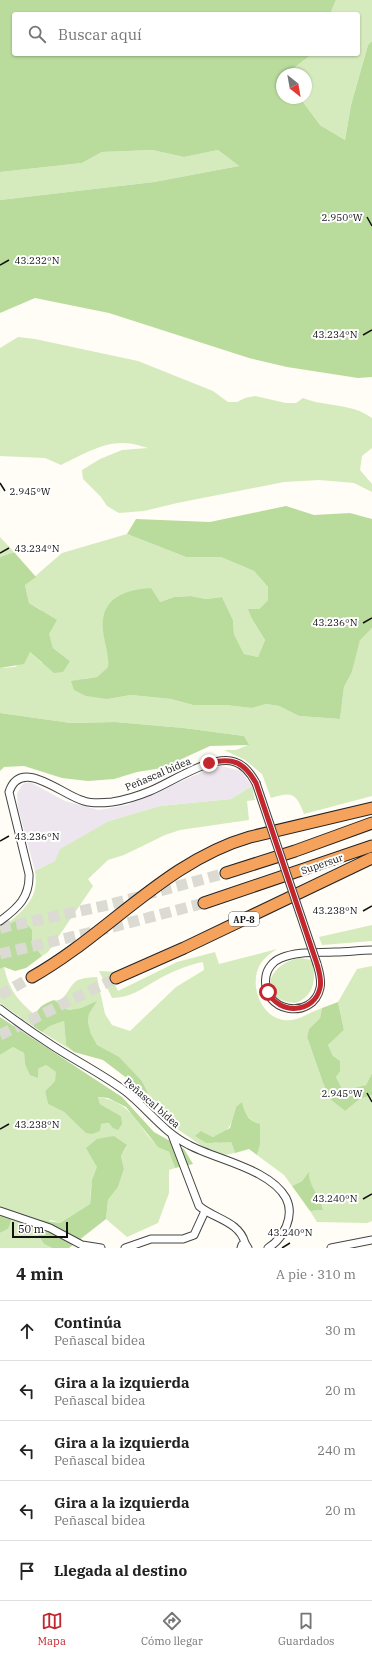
<!DOCTYPE html>
<html lang="es">
<head>
<meta charset="utf-8">
<style>
	:root { --surface:#fff; --page:#f6f6f6; --text:#222; --muted:#767676; --line:#e0e0e0; --accent:#c4262e }
	body { margin:0; font-family:"IBM Plex Serif",serif; background:var(--page); color:var(--text) }
	.compass { position:absolute; left:276px; top:68px; width:36px; height:36px; border-radius:50%; background:var(--surface); box-shadow:0 1px 3px #0004; rotate:149deg }
	.scale { position:absolute; left:12px; bottom:10px; width:56px; box-sizing:border-box; padding-left:4px; border:2px solid #111; border-top:0; font-size:11px; line-height:14px; white-space:nowrap; color:#111; -webkit-text-stroke:3px #fff; paint-order:stroke }
	.stop { position:absolute; width:12px; height:12px; margin:-9px; border:3px solid #c4262e; border-radius:50%; background:#fff }
	.stop.end { background:#c4262e; border-color:#fff; box-shadow:0 1px 4px #0008 }
	.list { margin:0; padding:0; list-style:none }
	h2 { display:flex; justify-content:space-between; align-items:center; height:52px; margin:0; padding:0 16px; font-size:17px }
	h2 small { font-size:13px; font-weight:400; color:var(--muted) }
	.list li { display:grid; grid-template-columns:26px 1fr auto; gap:12px; align-items:center; box-sizing:border-box; height:60px; padding:0 16px; border-top:1px solid var(--line) }
	.list b { display:block; font-size:15px; white-space:nowrap }
	.list p { margin:0; font-size:13px; white-space:nowrap; color:var(--muted) }
	.list em { font-size:13px; font-style:normal; color:var(--muted) }
	.icon { flex:none; width:22px; height:22px; fill:none; stroke:currentColor; stroke-width:2; stroke-linecap:round; stroke-linejoin:round }
	.map { position:relative; flex:none; width:372px; height:1248px; overflow:hidden }
	.search { position:absolute; background:var(--surface); box-shadow:0 1px 3px #0004; left:12px; right:12px; top:12px; height:44px; display:flex; align-items:center; gap:10px; box-sizing:border-box; padding:0 14px; border-radius:4px; color:var(--muted); font-size:15px }
	.sheet { height:352px; background:var(--surface) }
	nav { display:flex; justify-content:space-around; align-items:center; box-sizing:border-box; height:56px; border-top:1px solid var(--line); background:var(--surface); font-size:11px; color:var(--muted) }
	nav a { display:grid; justify-items:center; gap:2px }
	nav .on { color:var(--accent) }
	.map>svg:first-child { display:block }
	.industrial { fill:#eee6ef }
	.green { fill:#d5ebbd }
	.forest { fill:#b9dc9c }
	.lines { fill:none; stroke-linecap:round; stroke-linejoin:round }
	.highway-tunnel { stroke:#dbdad3; stroke-width:11; stroke-dasharray:11 5.5; stroke-linecap:butt }
	.minor-casing { stroke:#444; stroke-width:9 }
	.highway-casing { stroke:#222; stroke-width:13 }
	.minor { stroke:#fff; stroke-width:7 }
	.highway { stroke:#f5a25d; stroke-width:11 }
	.minor-bridge-casing { stroke:#444; stroke-width:9; stroke-linecap:butt }
	.minor-bridge { stroke:#fff; stroke-width:7 }
	.route { stroke:#c4262e; stroke-width:5 }
	.ticks { fill:none; stroke:#111; stroke-width:1.5 }
	.labels { text-anchor:middle; dominant-baseline:central; stroke-width:4; stroke-linejoin:round; paint-order:stroke }
	.shield { fill:#fff; stroke:#585858; stroke-width:1 }
	.shield-label { font-size:9px; font-weight:bold; fill:#111 }
	.street-label { font-size:10px; fill:#111; stroke:#fff }
	.ticks-label { font-size:10px; text-anchor:middle; fill:#111; stroke:#fff; stroke-width:4; stroke-linejoin:round; paint-order:stroke }
</style>
</head>
<body>
<div class="map">
<svg width="372" height="1248" viewBox="0 0 372 1248">
	<rect width="100%" height="100%" fill="#fffdf5"/>
	<!-- industrial -->
	<path class="industrial" d="M 222,766 L 241,771 L 252,786 L 231,799 L 160,806 L 109,821 L 55,861 L 35,871 L 18,808 L 17,794 L 22,785 L 25,783 L 30,782 L 65,801 L 99,810 L 127,805 L 207,770 Z"/>
	<!-- green -->
	<path class="green" d="M 336,0 L 372,0 L 372,41 L 368,45 L 351,105 L 345,140 L 320,125 L 300,98 L 306,98 L 306,74 L 286,74 L 312,54 L 358,54 L 358,14 L 330,14 Z
		M 152,150 L 184,157 L 218,150 L 239,166 L 154,182 L 0,200 L 0,172 L 82,163 L 102,152 Z
		M 18,337 L 35,339 L 138,361 L 213,391 L 228,402 L 237,402 L 245,398 L 255,396 L 286,403 L 296,403 L 303,398 C 325,407 352,403 372,418 L 372,448 L 362,456 L 360,470 L 372,484 L 372,492 L 354,483 L 319,480 L 284,482 L 177,503 L 144,511 L 119,513 L 107,506 L 101,497 L 83,479 L 82,470 L 100,459 L 122,450 L 148,448 C 141,446 132,443 124,443 C 102,442 80,456 61,465 L 45,458 L 0,456 L 0,348 Z
		M 127,534 L 186,557 L 221,557 L 254,571 L 268,587 L 268,600 L 259,609 L 249,609 L 252,619 L 265,640 L 258,657 L 244,654 L 234,634 L 233,620 L 222,597 L 206,599 L 191,596 L 174,597 L 160,602 L 104,636 L 109,654 L 108,667 L 97,677 L 83,679 L 108,699 L 131,695 L 171,699 L 193,705 L 225,705 L 252,708 L 266,704 L 279,706 L 299,716 L 340,719 L 344,687 L 352,672 L 360,639 L 372,628 L 372,796 L 304,814 C 296,792 291,792 271,798 L 262,774 L 245,760 L 224,750 L 236,750 L 248,745 L 244,736 L 184,728 L 115,722 L 71,723 L 0,713 L 0,668 L 15,667 L 30,652 L 42,663 L 70,661 L 53,648 L 41,610 L 29,603 L 25,585 L 62,553 Z
		M 0,537 L 14,552 L 0,557 Z
		M 252,786 L 255,800 L 247,801 L 249,820 L 180,830 L 165,835 L 124,855 L 108,860 L 88,879 L 93,886 L 48,952 L 42,956 L 32,942 L 32,930 L 4,926 C 23,911 40,898 35,871 L 55,861 L 60,849 L 109,821 L 160,806 L 231,799 Z
		M 372,925 L 372,941 L 322,945 L 319,937 Z
		M 277,949 C 271,953 265,957 261,963 C 248,982 260,1017 284,1020 C 298,1022 310,1012 322,1008 L 320,1018 L 309,1029 L 307,1037 L 323,1083 L 331,1100 L 345,1111 L 360,1099 L 372,1095 L 372,1221 L 367,1223 L 317,1222 L 310,1211 L 323,1210 L 321,1199 L 313,1191 L 310,1183 L 309,1173 L 302,1181 L 292,1186 L 284,1175 L 257,1155 C 263,1129 255,1122 236,1107 C 231,1124 232,1131 213,1137 L 201,1131 L 215,1143 L 224,1141 L 231,1142 L 235,1153 L 225,1155 L 203,1147 L 172,1125 L 149,1095 L 142,1081 L 119,1058 L 97,1046 L 91,1034 L 88,1022 L 89,1014 L 96,1002 L 81,1008 L 68,1010 L 54,1000 L 60,1001 C 76,985 68,978 97,977 L 105,1014 L 112,1025 L 130,1031 L 176,987 L 204,970 L 203,962 C 187,965 171,972 157,980 C 142,989 129,998 112,998 L 99,971 L 119,972 L 111,976 L 118,991 L 177,962 L 215,952 L 219,964 Z
		M 300,958 L 312,960 C 316,979 315,995 296,1003 C 257,1001 265,964 300,958 Z
		M 372,966 L 372,1073 L 366,1085 L 343,1092 L 336,1077 L 333,1056 L 328,1045 L 344,1030 L 338,1002 L 357,969 Z
		M 4,967 C 9,989 17,1000 34,1014 L 34,1027 L 0,1003 L 0,969 Z
		M 64,1021 L 66,1045 L 74,1052 L 42,1032 L 50,1026 Z
		M 13,1047 L 24,1053 L 25,1064 L 38,1069 L 46,1065 L 57,1072 L 55,1081 L 45,1091 L 48,1104 L 64,1112 L 74,1121 L 100,1124 L 110,1123 L 121,1116 L 100,1104 L 98,1097 C 141,1103 138,1139 169,1152 L 175,1168 L 169,1170 L 169,1193 L 158,1223 L 127,1237 L 106,1219 L 108,1200 L 118,1187 L 124,1169 L 121,1156 L 127,1146 C 96,1168 92,1165 90,1204 L 60,1223 L 51,1220 L 34,1228 L 44,1244 L 52,1248 L 0,1248 L 0,1233 L 8,1229 L 0,1209 L 0,1055 Z"/>
	<!-- forest -->
	<path class="forest" d="M 0,0 L 336,0 L 330,14 L 14,14 L 14,54 L 312,54 L 286,74 L 282,74 L 282,98 L 300,98 L 320,125 L 345,140 L 351,105 L 368,45 L 372,41 L 372,377 L 358,378 L 287,367 L 249,358 L 109,313 L 35,298 L 0,313 L 0,200 L 154,182 L 239,166 L 218,150 L 184,157 L 152,150 L 102,152 L 82,163 L 0,172 Z
		M 286,506 L 314,515 L 350,513 L 372,519 L 372,628 L 360,640 L 352,672 L 344,687 L 340,719 L 299,716 L 279,706 L 266,704 L 252,708 L 225,705 L 193,705 L 171,699 L 131,695 L 108,699 L 86,696 L 74,690 L 71,681 L 97,677 L 108,667 C 109,656 106,648 104,637 C 97,601 120,590 151,588 L 160,602 L 174,597 L 191,596 L 206,599 L 222,597 L 233,620 L 234,634 L 244,654 L 258,657 L 265,640 L 252,619 L 248,609 L 259,609 L 268,600 L 268,587 L 254,571 L 221,557 L 186,557 L 127,534 L 136,519 L 210,522 Z
		M 14,552 L 36,577 L 25,585 L 29,603 L 57,620 L 49,634 L 53,648 L 70,661 L 63,672 L 54,673 L 30,652 L 24,664 L 0,668 L 0,557 Z
		M 0,713 L 71,723 L 115,722 L 184,728 L 244,736 L 249,745 L 210,746 L 162,768 L 137,772 L 114,779 L 88,781 L 62,778 L 24,766 L 4,767 L 0,771 Z
		M 21,918 L 32,930 L 32,942 L 42,956 L 26,968 L 15,971 L 4,967 L 0,969 L 0,929 Z
		M 54,1000 L 68,1010 L 81,1008 L 97,1001 L 89,1014 L 88,1022 L 91,1034 L 97,1045 L 119,1057 L 142,1081 L 149,1095 L 103,1060 L 74,1052 L 66,1045 L 64,1021 L 50,1026 L 42,1032 L 34,1027 C 34,1011 39,1005 54,1000 Z
		M 338,1002 L 344,1030 L 328,1045 L 333,1056 L 340,1061 L 340,1071 L 336,1077 L 343,1091 L 366,1085 L 372,1073 L 372,1095 L 360,1099 L 345,1111 L 331,1100 L 323,1083 L 307,1037 L 309,1029 L 320,1018 L 322,1008 Z
		M 0,1017 L 122,1097 L 154,1132 L 184,1149 L 193,1164 L 175,1168 L 169,1152 L 158,1147 L 126,1107 L 108,1098 L 98,1097 L 100,1104 L 121,1116 L 122,1124 L 118,1130 L 113,1128 L 109,1123 L 101,1124 L 100,1131 L 92,1134 L 86,1133 L 64,1112 L 48,1104 L 45,1091 L 55,1081 L 56,1072 L 46,1065 L 38,1069 L 38,1078 L 30,1075 L 25,1064 L 24,1053 L 13,1047 L 0,1055 Z
		M 242,1102 C 244,1112 248,1122 260,1124 L 260,1144 L 257,1155 L 249,1149 L 235,1153 L 231,1142 L 206,1143 L 195,1136 L 201,1131 L 213,1137 L 230,1128 L 236,1107 Z
		M 114,1136 L 127,1145 L 121,1156 L 124,1169 L 118,1187 L 108,1200 L 106,1219 L 69,1248 L 52,1248 L 44,1244 L 34,1228 L 34,1219 L 60,1223 L 90,1204 L 92,1180 L 97,1167 L 86,1148 L 97,1139 Z
		M 309,1172 C 310,1192 320,1192 323,1210 L 310,1211 L 292,1186 L 302,1181 Z
		M 4,1208 L 13,1214 L 8,1229 L 0,1233 L 0,1209 Z"/>
	<g class="lines">
		<!-- highway-tunnel -->
		<path class="highway-tunnel" d="M 0,928 L 108,905 L 226,873
			M 0,954 L 105,929 L 204,903
			M 0,995 L 32,977
			M 0,1035 L 116,978"/>
		<!-- minor casing -->
		<g class="minor-casing">
			<path id="minor" d="M 0,921 C 18,908 30,897 29,874 L 9,792 C 21,756 63,796 84,801 C 93,804 103,803 112,802 C 125,800 138,796 150,791 C 172,782 212,754 235,762 C 245,765 251,774 256,783
				M 317,964 C 319,971 322,980 320,988 C 313,1021 260,1013 266,976 C 267,969 273,961 281,958 C 298,951 317,953 335,952 C 348,952 360,950 372,950
				M 0,1009 C 16,1021 33,1033 50,1044 C 74,1060 101,1073 125,1091 C 147,1108 163,1132 189,1145 C 217,1160 270,1169 286,1198 C 295,1216 284,1238 268,1248
				M 172,1135 L 199,1206 C 214,1219 239,1221 245,1243
				M 0,1211 L 50,1228 L 82,1245 L 101,1248
				M 125,1248 L 151,1239 L 183,1239 L 194,1235 L 205,1211
				M 241,1248 L 242,1245 L 245,1243 L 248,1248
				M 331,1248 L 372,1240"/>
		</g>
		<!-- highway casing -->
		<g class="highway-casing">
			<path id="highway" d="M 226,873 L 295,851 L 372,823
				M 204,903 L 372,846
				M 32,977 C 107,935 166,861 250,837 L 372,808
				M 116,978 L 184,948 L 372,858"/>
		</g>
		<!-- minor -->
		<use href="#minor" class="minor"/>
		<!-- highway -->
		<use href="#highway" class="highway"/>
		<!-- minor-bridge casing -->
		<g class="minor-bridge-casing">
			<path id="minor-bridge" d="M 256,783 L 317,964"/>
		</g>
		<!-- minor-bridge -->
		<use href="#minor-bridge" class="minor-bridge"/>
	</g>
	<g class="lines">
		<!-- route -->
		<path class="route" d="M 209,763 C 233,757 244,762 256,783 L 317,964 C 319,971 322,980 320,988 C 314,1014 279,1015 268,992"/>
	</g>
	<!-- ticks -->
	<path class="ticks" d="M 367,217 L 372,226M 0,265 L 9,260M 363,335 L 372,330M 0,483 L 5,491M 0,553 L 9,548M 363,623 L 372,618M 0,841 L 9,836M 363,911 L 372,906M 367,1093 L 372,1102M 0,1129 L 9,1124M 363,1199 L 372,1194M 282,1248 L 290,1243"/>
	<g class="labels">
		<!-- shield labels -->
		<rect class="shield" x="229" y="912" width="30" height="14" rx="3"/>
		<g class="shield-label">
			<text x="244" y="919">AP-8</text>
		</g>
		<!-- street labels -->
		<g class="street-label">
			<text transform="translate(158 774) rotate(-23)">Peñascal bidea</text>
			<text transform="translate(322 864) rotate(-19)">Supersur</text>
			<text transform="translate(152 1103) rotate(41)">Peñascal bidea</text>
		</g>
	</g>
	<g class="ticks-label">
		<text x="342" y="221">2.950°W</text>
		<text x="37" y="264">43.232°N</text>
		<text x="335" y="338">43.234°N</text>
		<text x="30" y="495">2.945°W</text>
		<text x="37" y="552">43.234°N</text>
		<text x="335" y="626">43.236°N</text>
		<text x="37" y="840">43.236°N</text>
		<text x="335" y="914">43.238°N</text>
		<text x="342" y="1097">2.945°W</text>
		<text x="37" y="1128">43.238°N</text>
		<text x="335" y="1202">43.240°N</text>
		<text x="290" y="1236">43.240°N</text>
	</g>
</svg>
<svg class="compass" viewBox="-18 -18 36 36"><path d="M0-13l5 13h-10z" fill="#e53935"/><path d="M0 13l5-13h-10z" fill="#767676"/></svg>
<div class="scale">50 m</div>
<div class="stop" style="left:268px;top:992px"></div>
<div class="stop end" style="left:209px;top:763px"></div>
<div class="search"><svg class="icon" aria-label="search" viewBox="0 0 24 24"><circle cx="10" cy="10" r="6"/><path d="M15 15l6 6"/></svg>Buscar aquí</div>
</div>
<section class="sheet">
<h2>4 min<small>A pie · 310 m</small></h2>
<ul class="list">
<li><svg class="icon" aria-label="ahead" viewBox="0 0 24 24"><path d="M12 20V5M6 11l6-6 6 6"/></svg><div><b>Continúa</b><p>Peñascal bidea</p></div><em>30 m</em></li>
<li><svg class="icon" aria-label="left" viewBox="0 0 24 24"><path d="M17 20v-9H6M10 6l-5 5 5 5"/></svg><div><b>Gira a la izquierda</b><p>Peñascal bidea</p></div><em>20 m</em></li>
<li><svg class="icon" aria-label="left" viewBox="0 0 24 24"><path d="M17 20v-9H6M10 6l-5 5 5 5"/></svg><div><b>Gira a la izquierda</b><p>Peñascal bidea</p></div><em>240 m</em></li>
<li><svg class="icon" aria-label="left" viewBox="0 0 24 24"><path d="M17 20v-9H6M10 6l-5 5 5 5"/></svg><div><b>Gira a la izquierda</b><p>Peñascal bidea</p></div><em>20 m</em></li>
<li><svg class="icon" aria-label="arrive" viewBox="0 0 24 24"><path d="M6 21V4h12l-3 4 3 4H6"/></svg><div><b>Llegada al destino</b></div></li>
</ul>
</section>
<nav>
<a class="on"><svg class="icon" aria-label="map" viewBox="0 0 24 24"><path d="M3 6l6-2 6 2 6-2v14l-6 2-6-2-6 2zM9 4v14M15 6v14"/></svg>Mapa</a>
<a><svg class="icon" aria-label="directions" viewBox="0 0 24 24"><path d="M12 3l9 9-9 9-9-9zM9 14v-3h6M13 9l2 2-2 2"/></svg>Cómo llegar</a>
<a><svg class="icon" aria-label="saved" viewBox="0 0 24 24"><path d="M7 4h10v16l-5-4-5 4z"/></svg>Guardados</a>
</nav>
</body>
</html>
